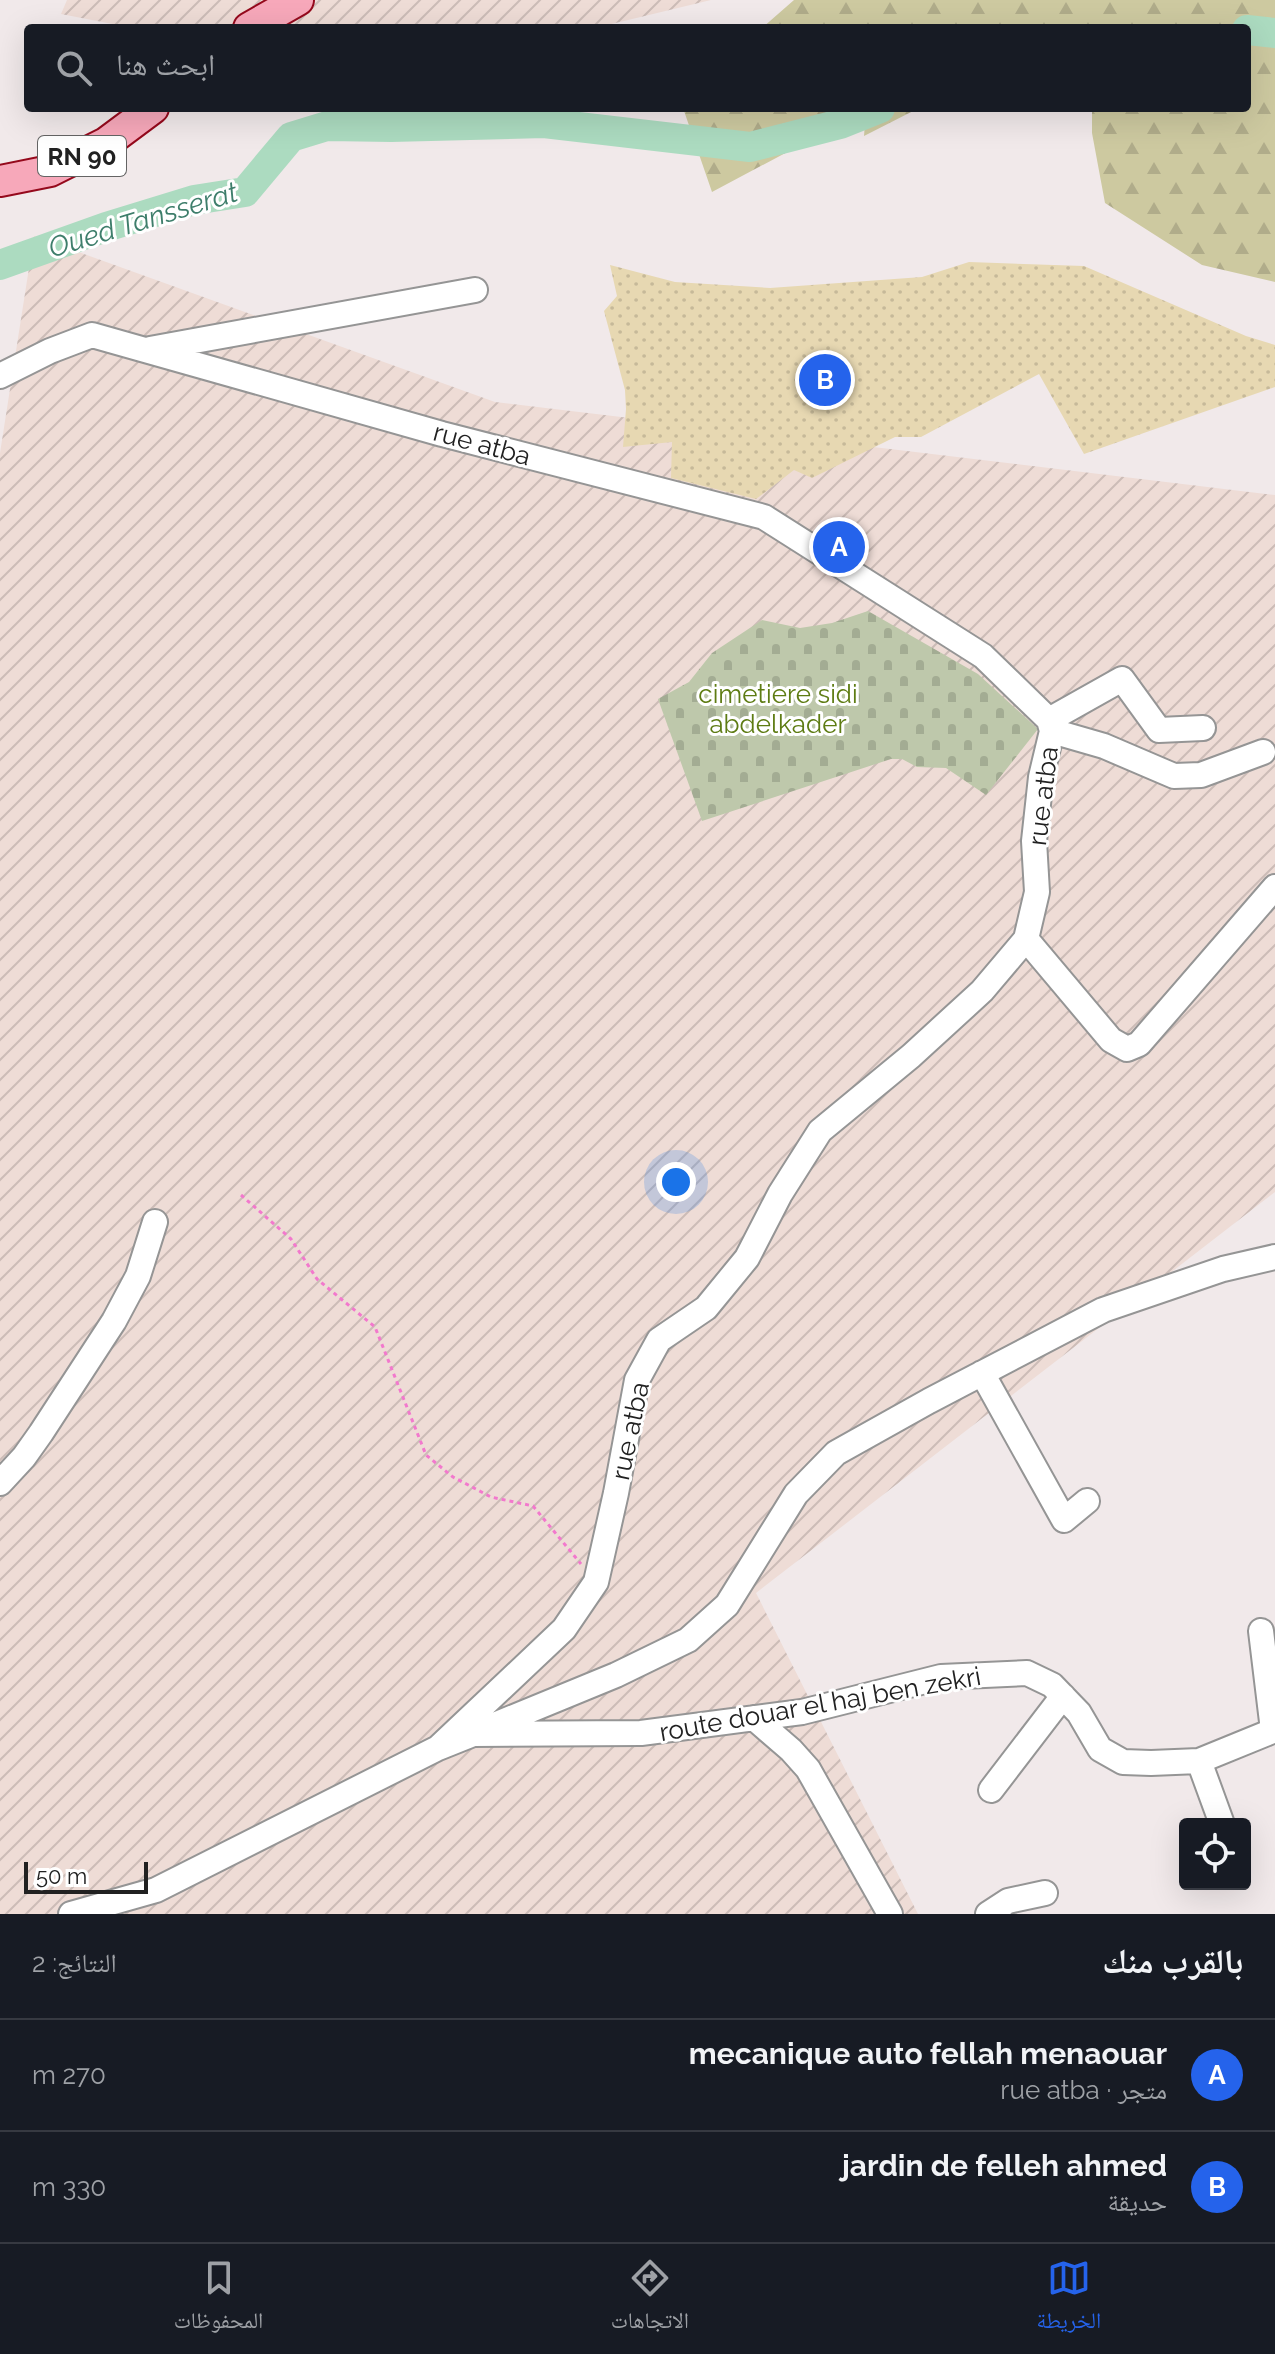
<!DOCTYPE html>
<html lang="ar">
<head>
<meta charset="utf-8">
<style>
	:root { --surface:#171b24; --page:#242831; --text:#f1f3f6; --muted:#9ea1a6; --line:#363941; --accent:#2563eb }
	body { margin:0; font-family:Raleway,"Noto Naskh Arabic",sans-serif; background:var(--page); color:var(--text); direction:rtl }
	.controls { position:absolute; right:24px; bottom:24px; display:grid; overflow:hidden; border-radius:8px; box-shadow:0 8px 32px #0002 }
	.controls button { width:72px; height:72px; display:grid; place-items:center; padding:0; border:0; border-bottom:2px solid var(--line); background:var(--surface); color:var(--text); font:40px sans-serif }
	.scale { position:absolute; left:24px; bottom:20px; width:124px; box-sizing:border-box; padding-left:8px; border:4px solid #212121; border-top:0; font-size:22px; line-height:28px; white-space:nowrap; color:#212121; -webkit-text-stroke:6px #fff; paint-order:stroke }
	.you { position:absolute; left:676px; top:1182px; width:28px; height:28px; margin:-20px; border:6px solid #fff; border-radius:50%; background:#1a73e8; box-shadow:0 0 0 12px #1a73e833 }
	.badge { display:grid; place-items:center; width:52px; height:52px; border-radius:50%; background:var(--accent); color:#fff; font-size:26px; font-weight:700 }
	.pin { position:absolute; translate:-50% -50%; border:4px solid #fff; box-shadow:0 2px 8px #0006 }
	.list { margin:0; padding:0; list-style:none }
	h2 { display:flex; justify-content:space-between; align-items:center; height:104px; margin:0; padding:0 32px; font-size:34px }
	h2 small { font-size:26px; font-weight:400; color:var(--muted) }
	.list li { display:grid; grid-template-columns:52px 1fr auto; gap:24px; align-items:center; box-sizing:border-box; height:112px; padding:0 32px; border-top:2px solid var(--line) }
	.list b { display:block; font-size:30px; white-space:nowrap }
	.list p { margin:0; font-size:26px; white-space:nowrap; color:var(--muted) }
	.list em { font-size:26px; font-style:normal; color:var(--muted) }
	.icon { flex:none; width:44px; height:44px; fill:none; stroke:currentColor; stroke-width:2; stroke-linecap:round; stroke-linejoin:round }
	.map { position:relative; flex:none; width:1275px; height:1914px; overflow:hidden; direction:ltr }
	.search { position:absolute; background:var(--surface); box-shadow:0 8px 32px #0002; left:24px; right:24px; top:24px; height:88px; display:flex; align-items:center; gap:20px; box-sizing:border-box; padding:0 28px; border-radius:8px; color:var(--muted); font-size:30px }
	.sheet { height:328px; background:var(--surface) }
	nav { display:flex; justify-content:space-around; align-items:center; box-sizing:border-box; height:112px; border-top:2px solid var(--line); background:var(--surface); font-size:22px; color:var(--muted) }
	nav a { display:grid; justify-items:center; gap:4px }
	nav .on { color:var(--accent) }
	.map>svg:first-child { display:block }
	.farmland { fill:url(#farmland-furrows) }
	.forest { fill:url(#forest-firs) }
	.cemetery { fill:url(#cemetery-stones) }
	.garden { fill:url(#garden-dots) }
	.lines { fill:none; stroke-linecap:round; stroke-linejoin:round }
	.river { stroke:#acdbc0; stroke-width:30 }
	.minor-casing { stroke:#959595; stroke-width:28 }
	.major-casing { stroke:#95091c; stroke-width:34 }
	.path { stroke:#f279cd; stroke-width:3; stroke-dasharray:4 4; stroke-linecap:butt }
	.minor { stroke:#fff; stroke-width:24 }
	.major { stroke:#f7a8ba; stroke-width:30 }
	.labels { text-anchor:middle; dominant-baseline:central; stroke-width:6; stroke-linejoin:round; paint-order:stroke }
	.shield { fill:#fff; stroke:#646464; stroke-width:2 }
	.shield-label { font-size:24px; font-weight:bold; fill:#212121 }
	.street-label { font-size:26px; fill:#212121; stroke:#fff }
	.park-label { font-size:26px; fill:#5e7c13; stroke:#fff }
	.water-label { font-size:28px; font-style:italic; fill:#3e7e6b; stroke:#fff }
</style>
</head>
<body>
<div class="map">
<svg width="1275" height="1914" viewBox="0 0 1275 1914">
	<defs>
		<pattern id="farmland-furrows" width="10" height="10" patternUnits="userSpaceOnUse" patternTransform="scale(2)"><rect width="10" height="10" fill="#eedcd6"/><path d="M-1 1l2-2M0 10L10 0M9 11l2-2" fill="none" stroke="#ccbcb7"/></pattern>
		<pattern id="forest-firs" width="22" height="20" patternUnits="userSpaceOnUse" patternTransform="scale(2)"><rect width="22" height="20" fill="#cdc9a0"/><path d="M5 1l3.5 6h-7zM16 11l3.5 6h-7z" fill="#b0ac8a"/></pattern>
		<pattern id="cemetery-stones" width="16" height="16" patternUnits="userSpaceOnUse" patternTransform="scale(2)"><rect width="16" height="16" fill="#bec8ab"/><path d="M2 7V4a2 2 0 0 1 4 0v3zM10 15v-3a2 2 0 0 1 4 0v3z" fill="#a3ac93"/></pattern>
		<pattern id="garden-dots" width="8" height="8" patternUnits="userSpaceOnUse" patternTransform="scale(2)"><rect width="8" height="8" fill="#e7d8b2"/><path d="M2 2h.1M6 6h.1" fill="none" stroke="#c6b999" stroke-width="1.8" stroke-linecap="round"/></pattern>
	</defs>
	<rect width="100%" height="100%" fill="#f1e9ea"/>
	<!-- farmland -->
	<path class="farmland" d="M 67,0 L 711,0 L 595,28 L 133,28 L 61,14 Z
		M 34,236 L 495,402 L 1275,495 L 1275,1192 L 756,1593 L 918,1914 L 0,1914 L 0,453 Z"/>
	<!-- forest -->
	<path class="forest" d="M 794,0 L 1275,0 L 1275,282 L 1202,265 L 1105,203 L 1092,133 L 1092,108 L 1247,108 L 1247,28 L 762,28 Z
		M 683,108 L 919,108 L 864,136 L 866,110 L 712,192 Z"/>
	<!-- cemetery -->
	<path class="cemetery" d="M 868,611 L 978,674 L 1038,729 L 986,795 L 946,768 L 917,767 L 902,759 L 891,759 L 702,821 L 658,699 L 689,682 L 712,653 L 762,620 L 800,628 L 832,623 Z"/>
	<!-- garden -->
	<path class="garden" d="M 969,262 L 1084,266 L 1246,336 L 1275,345 L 1275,387 L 1084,454 L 1039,374 L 921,437 L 895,437 L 812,478 L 794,470 L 756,499 L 671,478 L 672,442 L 623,447 L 626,409 L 625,390 L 604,311 L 617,296 L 610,265 L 675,282 L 770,288 L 922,277 Z"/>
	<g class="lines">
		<!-- river -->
		<path class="river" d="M 1247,30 L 1275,33
			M 0,265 L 106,227 L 194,200 L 245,192 L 291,137 L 327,126 L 391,127 L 544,123 L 750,147 L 840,124 L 880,108"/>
		<!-- minor casing -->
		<g class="minor-casing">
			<path id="minor" d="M 150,349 L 475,290
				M 0,376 L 50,351 L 92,335 L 442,434 L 764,517 L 983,656 L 1049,720 L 1052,731 L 1041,777 L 1034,841 L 1037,892 L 1026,939 L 982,991 L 911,1056 L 820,1131 L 780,1194 L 747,1258 L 706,1308 L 659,1340 L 637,1380 L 616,1493 L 596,1582 L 564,1629 L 438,1748
				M 1049,720 L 1122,679 L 1159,730 L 1203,728
				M 1052,731 L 1104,746 L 1174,776 L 1201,775 L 1263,752
				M 1026,939 L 1111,1040 L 1127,1049 L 1139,1044 L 1275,887
				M 982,1373 L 1064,1520 L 1087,1501
				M 0,1483 L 24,1457 L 41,1433 L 114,1321 L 138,1276 L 155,1222
				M 1261,1631 L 1273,1730
				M 754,1718 L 791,1750 L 808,1769 L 890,1914
				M 487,1728 L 616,1675 L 688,1640 L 727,1605 L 796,1494 L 836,1453 L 929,1401 L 1103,1310 L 1223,1269 L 1275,1257
				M 1199,1761 L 1222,1824
				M 991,1790 L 1063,1696
				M 71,1914 L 156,1890 L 438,1748 L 473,1734 L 641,1733 L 802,1712 L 941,1677 L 1027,1673 L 1052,1685 L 1079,1713 L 1100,1749 L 1123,1762 L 1151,1763 L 1199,1761 L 1275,1730
				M 988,1914 L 1008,1901 L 1045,1893"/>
		</g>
		<!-- major casing -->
		<g class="major-casing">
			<path id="major" d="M 249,28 L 298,0
				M 0,181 L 50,171 L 106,143 L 153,108"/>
		</g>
		<!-- path -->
		<path class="path" d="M 241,1195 L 291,1239 L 317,1279 L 375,1327 L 426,1455 L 453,1477 L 491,1497 L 533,1506 L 581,1564"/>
		<!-- minor -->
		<use href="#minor" class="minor"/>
		<!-- major -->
		<use href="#major" class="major"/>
	</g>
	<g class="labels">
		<!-- shield labels -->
		<rect class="shield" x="38" y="136" width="88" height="40" rx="6"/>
		<g class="shield-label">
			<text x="82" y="156">RN 90</text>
		</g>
		<!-- street labels -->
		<g class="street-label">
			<text transform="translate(482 444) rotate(15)">rue atba</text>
			<text transform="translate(1043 796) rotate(-83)">rue atba</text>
			<text transform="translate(630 1431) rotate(-78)">rue atba</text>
			<text transform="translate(820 1704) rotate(-10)">route douar el haj ben zekri</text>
		</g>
		<!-- park labels -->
		<g class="park-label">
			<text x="778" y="694">cimetiere sidi<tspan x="778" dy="30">abdelkader</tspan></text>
		</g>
		<!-- water labels -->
		<g class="water-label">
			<text transform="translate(143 220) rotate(-17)">Oued Tansserat</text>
		</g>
	</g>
</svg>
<div class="controls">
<button><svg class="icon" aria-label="locate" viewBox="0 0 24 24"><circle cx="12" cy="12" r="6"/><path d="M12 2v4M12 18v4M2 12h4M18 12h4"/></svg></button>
</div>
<div class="scale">50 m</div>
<div class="you"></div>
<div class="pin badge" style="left:839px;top:547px">A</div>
<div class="pin badge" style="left:825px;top:380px">B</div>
<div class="search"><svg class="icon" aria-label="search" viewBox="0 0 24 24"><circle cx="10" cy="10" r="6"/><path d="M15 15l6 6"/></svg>ابحث هنا</div>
</div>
<section class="sheet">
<h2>بالقرب منك<small>النتائج: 2</small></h2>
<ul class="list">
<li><span class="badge">A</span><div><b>mecanique auto fellah menaouar</b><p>متجر · rue atba</p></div><em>270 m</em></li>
<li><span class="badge">B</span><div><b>jardin de felleh ahmed</b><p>حديقة</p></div><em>330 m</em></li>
</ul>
</section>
<nav>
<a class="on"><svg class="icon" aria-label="map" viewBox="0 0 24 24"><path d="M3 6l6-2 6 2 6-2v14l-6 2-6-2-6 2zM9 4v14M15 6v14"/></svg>الخريطة</a>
<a><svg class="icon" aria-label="directions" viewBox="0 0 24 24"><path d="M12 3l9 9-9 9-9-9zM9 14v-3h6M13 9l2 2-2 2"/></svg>الاتجاهات</a>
<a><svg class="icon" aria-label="saved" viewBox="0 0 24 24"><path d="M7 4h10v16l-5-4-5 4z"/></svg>المحفوظات</a>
</nav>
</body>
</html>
